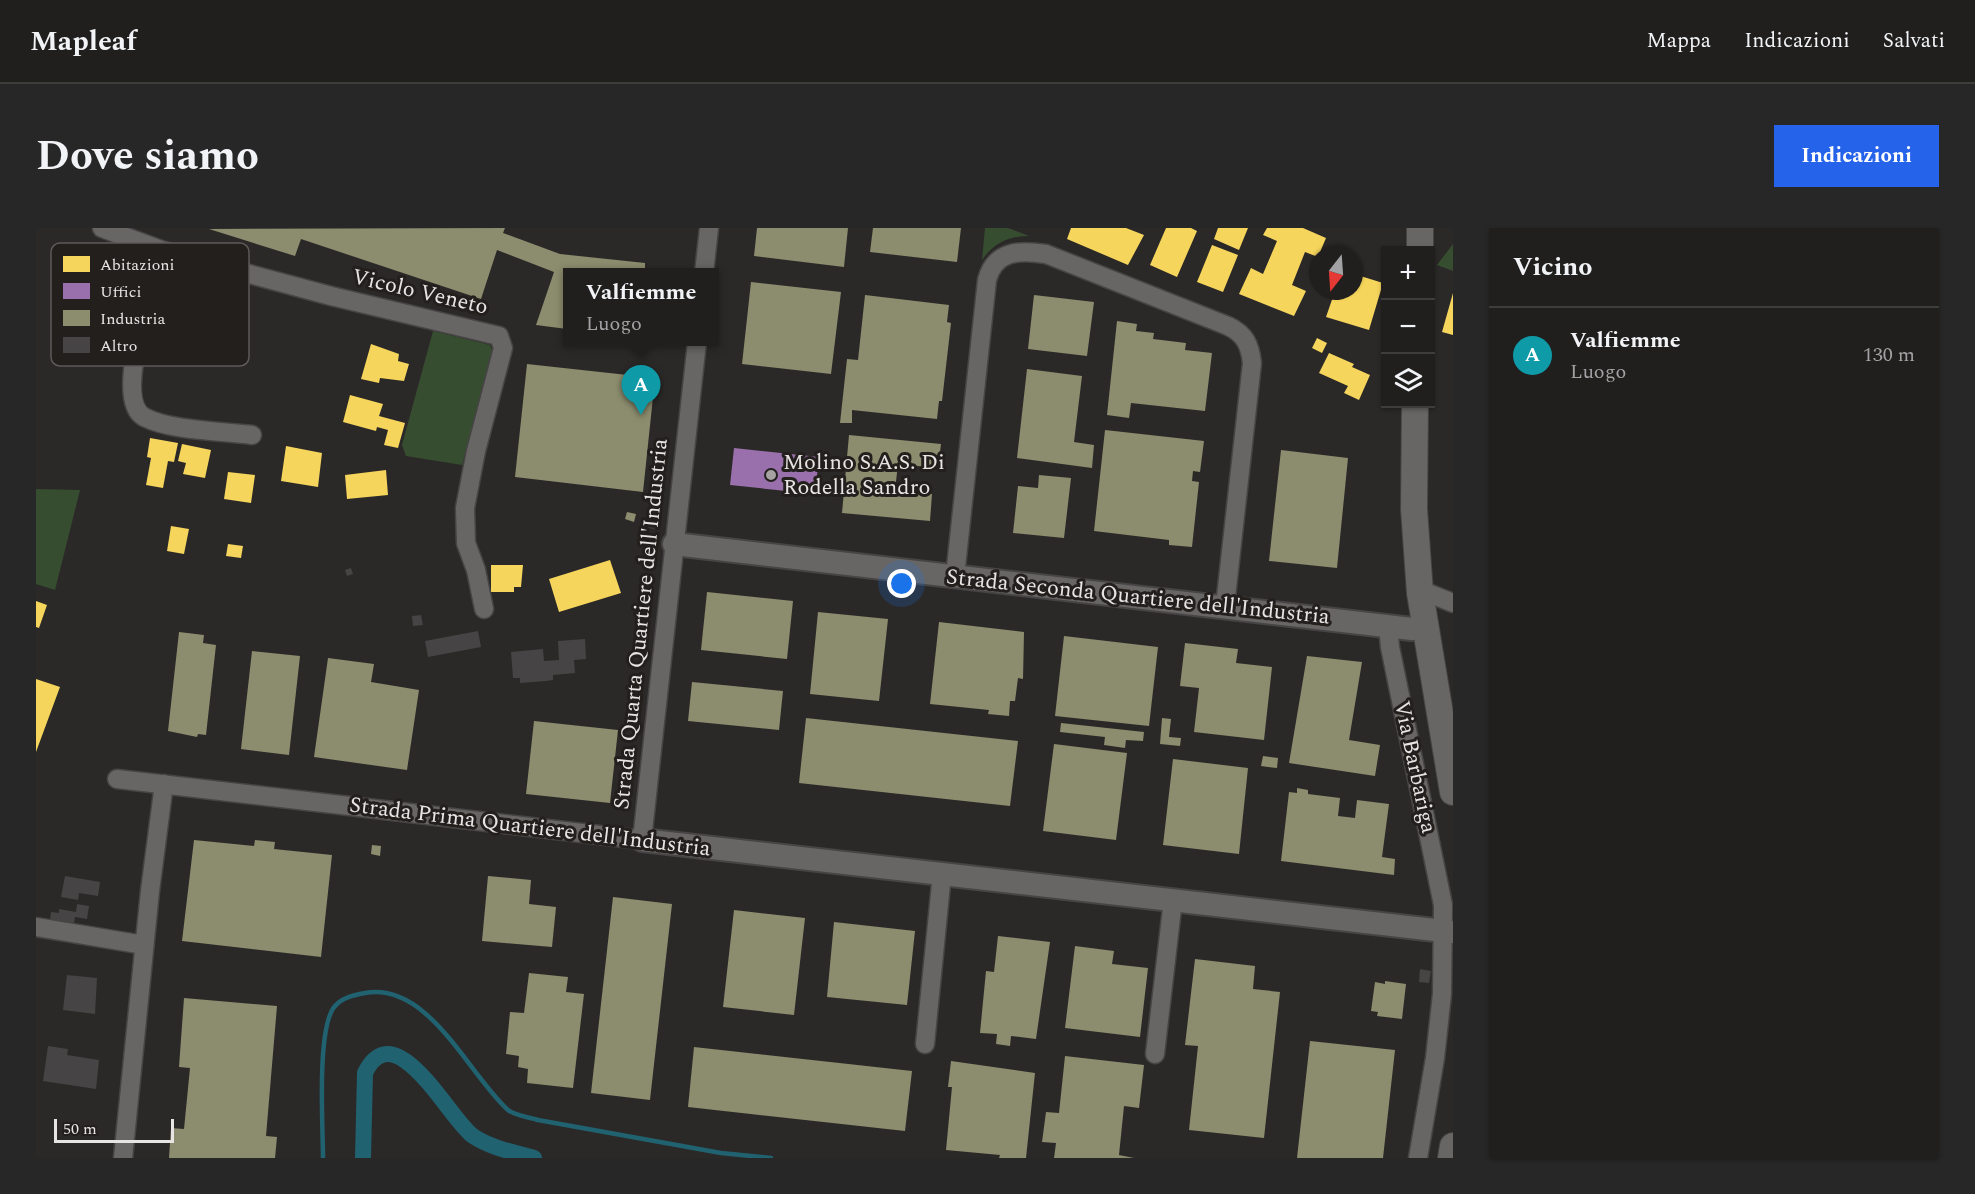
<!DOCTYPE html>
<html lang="it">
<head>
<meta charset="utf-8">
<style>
	:root { --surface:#201f1e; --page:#282727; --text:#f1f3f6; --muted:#a2a2a4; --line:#3d3d3c; --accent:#2563eb }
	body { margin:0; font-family:Spectral,serif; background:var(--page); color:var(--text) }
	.controls { position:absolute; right:18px; top:18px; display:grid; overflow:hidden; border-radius:0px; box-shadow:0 2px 4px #0004 }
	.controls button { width:54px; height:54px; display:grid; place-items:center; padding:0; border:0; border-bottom:2px solid var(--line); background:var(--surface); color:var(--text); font:30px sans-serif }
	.compass { position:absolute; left:1273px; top:18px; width:54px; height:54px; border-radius:50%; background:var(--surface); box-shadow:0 2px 4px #0004; rotate:197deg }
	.scale { position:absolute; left:18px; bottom:15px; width:120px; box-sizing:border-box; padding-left:6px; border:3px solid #e7e5e3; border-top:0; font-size:16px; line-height:21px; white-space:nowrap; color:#e7e5e3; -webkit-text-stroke:4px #231f1d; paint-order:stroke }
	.you { position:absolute; left:866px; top:356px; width:21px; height:21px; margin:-15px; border:4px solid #fff; border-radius:50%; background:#1a73e8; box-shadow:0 0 0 9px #1a73e833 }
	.badge { display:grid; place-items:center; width:39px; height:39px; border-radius:50%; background:var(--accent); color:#fff; font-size:20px; font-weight:700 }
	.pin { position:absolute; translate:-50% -50px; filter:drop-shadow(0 2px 3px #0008) }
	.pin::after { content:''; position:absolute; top:32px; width:21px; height:18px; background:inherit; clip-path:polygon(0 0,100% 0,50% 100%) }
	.popup { position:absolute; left:527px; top:40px; width:156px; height:78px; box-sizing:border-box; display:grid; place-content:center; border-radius:0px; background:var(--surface); filter:drop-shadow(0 2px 4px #0005); font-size:20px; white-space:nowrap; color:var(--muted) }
	.popup b { font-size:22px; color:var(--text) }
	.popup::after { content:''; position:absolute; left:50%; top:100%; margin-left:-12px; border:12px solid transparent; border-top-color:var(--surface) }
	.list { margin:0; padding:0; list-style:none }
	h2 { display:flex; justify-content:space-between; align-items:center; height:78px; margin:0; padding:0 24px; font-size:26px }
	h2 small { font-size:20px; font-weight:400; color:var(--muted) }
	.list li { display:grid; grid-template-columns:39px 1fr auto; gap:18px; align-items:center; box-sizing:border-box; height:96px; padding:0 24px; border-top:2px solid var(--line) }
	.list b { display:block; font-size:22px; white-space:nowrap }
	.list p { margin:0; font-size:20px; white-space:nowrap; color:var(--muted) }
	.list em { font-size:20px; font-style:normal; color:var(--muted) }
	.icon { flex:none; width:33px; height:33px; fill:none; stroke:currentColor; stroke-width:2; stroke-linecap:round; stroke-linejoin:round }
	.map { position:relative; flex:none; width:1417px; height:930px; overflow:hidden; border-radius:0px }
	header { display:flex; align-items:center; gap:36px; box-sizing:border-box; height:84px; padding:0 30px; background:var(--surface); border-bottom:2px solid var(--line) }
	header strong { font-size:28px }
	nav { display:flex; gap:33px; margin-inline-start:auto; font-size:21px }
	.intro { display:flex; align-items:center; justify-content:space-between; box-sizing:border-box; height:144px; padding:0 36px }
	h1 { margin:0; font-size:42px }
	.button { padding:15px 27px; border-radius:0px; background:var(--accent); color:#fff; font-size:21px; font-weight:700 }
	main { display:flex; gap:36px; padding:0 36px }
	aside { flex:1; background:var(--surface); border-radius:0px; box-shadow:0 2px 4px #0004 }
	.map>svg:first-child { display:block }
	.green { fill:#374d30 }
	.homes { fill:#f6d55c }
	.offices { fill:#9970ab }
	.industry { fill:#8c8c6e }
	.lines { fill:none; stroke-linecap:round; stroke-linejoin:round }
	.stream { stroke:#206270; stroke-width:4.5 }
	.canal { stroke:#206270; stroke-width:16 }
	.building { fill:#464444 }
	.minor-casing { stroke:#464444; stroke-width:21 }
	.tertiary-casing { stroke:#464444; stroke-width:26 }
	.secondary-casing { stroke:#464444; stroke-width:28 }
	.minor { stroke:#686665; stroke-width:18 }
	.tertiary { stroke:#686665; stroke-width:22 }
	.secondary { stroke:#686665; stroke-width:26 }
	.poi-dot { fill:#a5a3a2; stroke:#231f1d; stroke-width:2 }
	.labels { text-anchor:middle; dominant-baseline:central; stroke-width:6; stroke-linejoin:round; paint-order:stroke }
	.street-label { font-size:22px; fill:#e7e5e3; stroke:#231f1d }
	.poi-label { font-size:22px; fill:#e7e5e3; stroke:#231f1d; text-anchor:start }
	.key { fill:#231f1d; stroke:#5e5a58; stroke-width:1.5 }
	.key-label { font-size:16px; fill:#e7e5e3 }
</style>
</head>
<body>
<header>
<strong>Mapleaf</strong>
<nav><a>Mappa</a><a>Indicazioni</a><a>Salvati</a></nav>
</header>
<div class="intro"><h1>Dove siamo</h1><a class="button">Indicazioni</a></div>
<main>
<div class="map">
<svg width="1417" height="930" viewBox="0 0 1417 930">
	<rect width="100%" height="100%" fill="#2b2928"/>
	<!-- green -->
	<path class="green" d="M 949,0 L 972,0 L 993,8 C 972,8 958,15 946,32 Z
		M 1417,16 L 1417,43 L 1401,37 Z
		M 397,103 L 454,117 L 457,124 L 426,237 L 370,228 L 366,217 Z
		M 0,261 L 44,262 L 19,362 L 0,356 Z"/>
	<!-- homes -->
	<path class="homes" d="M 1035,0 L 1090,0 L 1108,7 L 1092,37 L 1031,11 Z
		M 1130,0 L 1155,0 L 1161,3 L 1141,49 L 1114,37 Z
		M 1182,0 L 1212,0 L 1203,22 L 1178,11 Z
		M 1231,0 L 1267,0 L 1290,10 L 1282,29 L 1269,24 L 1256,57 L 1270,63 L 1258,88 L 1203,66 L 1215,40 L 1227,46 L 1241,13 L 1227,7 Z
		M 1176,17 L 1202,27 L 1187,64 L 1161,54 Z
		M 1318,46 L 1347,55 L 1333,102 L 1290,89 L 1299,63 L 1318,63 Z
		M 1417,65 L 1417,107 L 1406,104 Z
		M 1281,110 L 1291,115 L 1286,125 L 1276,120 Z
		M 335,116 L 363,126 L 362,133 L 373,136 L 368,153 L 344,150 L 343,155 L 325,151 Z
		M 1293,125 L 1318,136 L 1316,139 L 1334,147 L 1323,172 L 1308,165 L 1312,158 L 1283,145 Z
		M 314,167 L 347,176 L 343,188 L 369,195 L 362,220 L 348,217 L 352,202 L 341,199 L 340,203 L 307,194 Z
		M 114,210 L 142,215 L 138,234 L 132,233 L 127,260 L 110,257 L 115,230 L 111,229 Z
		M 146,216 L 175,222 L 169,250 L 147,246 L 150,235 L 142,233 Z
		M 250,218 L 286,225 L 282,259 L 245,253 Z
		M 350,242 L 352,267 L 311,271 L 309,247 Z
		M 192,244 L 219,247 L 215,275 L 188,271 Z
		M 135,298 L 153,301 L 148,326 L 131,323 Z
		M 192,316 L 207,318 L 205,330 L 190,328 Z
		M 574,332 L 585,365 L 523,384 L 513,351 Z
		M 455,337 L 487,337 L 485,359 L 478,359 L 478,364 L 455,364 Z
		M 0,373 L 11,377 L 3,400 L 0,399 Z
		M 0,451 L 24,459 L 0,524 Z"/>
	<!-- offices -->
	<path class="offices" d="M 698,220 L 783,229 L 779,266 L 694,257 Z"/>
	<!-- industry -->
	<path class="industry" d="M 469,0 L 467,5 L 524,26 L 609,35 L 609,40 L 627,41 L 627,45 L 532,45 L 531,101 L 500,97 L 518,44 L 461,22 L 445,71 L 265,11 L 259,28 L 173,1 Z
		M 721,0 L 812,0 L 808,39 L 718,28 Z
		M 837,0 L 925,0 L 921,34 L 834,24 Z
		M 715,54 L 805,64 L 795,146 L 706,136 Z
		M 829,67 L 913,77 L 911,94 L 915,95 L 906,173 L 903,173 L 901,191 L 816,182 L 816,195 L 804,195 L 811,131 L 822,132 Z
		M 998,67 L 1058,74 L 1051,128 L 992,121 Z
		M 1081,93 L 1101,96 L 1100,103 L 1118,105 L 1117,111 L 1150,115 L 1149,122 L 1176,125 L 1169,183 L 1095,175 L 1093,190 L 1071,187 Z
		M 491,136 L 619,150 L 607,264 L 479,249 Z
		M 991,141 L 1046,148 L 1038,214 L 1058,217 L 1056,240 L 981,230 Z
		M 1069,202 L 1168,213 L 1164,244 L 1157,243 L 1156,253 L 1163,254 L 1156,319 L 1133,317 L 1133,312 L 1058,303 Z
		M 813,207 L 905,216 L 902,240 L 862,236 L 859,262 L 896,266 L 894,293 L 806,285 Z
		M 1245,222 L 1312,230 L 1301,340 L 1233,333 Z
		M 1003,247 L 1035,250 L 1028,310 L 977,305 L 982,258 L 1002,260 Z
		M 591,284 L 600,286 L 598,294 L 589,291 Z
		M 671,364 L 757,373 L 751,431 L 665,422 Z
		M 782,384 L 852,391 L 843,473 L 774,466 Z
		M 903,394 L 988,404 L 987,451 L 982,450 L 979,473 L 974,473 L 973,488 L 952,486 L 953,482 L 894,476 Z
		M 143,404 L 168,407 L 167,415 L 180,417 L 170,507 L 162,506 L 161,509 L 132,503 Z
		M 1028,408 L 1122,419 L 1113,498 L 1019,488 Z
		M 1149,415 L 1202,421 L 1200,435 L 1236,439 L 1228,512 L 1158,504 L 1163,460 L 1144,458 Z
		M 216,423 L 264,428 L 253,527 L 205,521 Z
		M 1271,428 L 1326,434 L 1313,512 L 1344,517 L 1339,548 L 1253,535 Z
		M 292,430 L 338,436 L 335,454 L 383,462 L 371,542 L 278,529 Z
		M 656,454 L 747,463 L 743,502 L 652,493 Z
		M 770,490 L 982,513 L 974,578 L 763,555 Z
		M 1126,490 L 1135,491 L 1133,509 L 1145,510 L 1144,518 L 1124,516 Z
		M 498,493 L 582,502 L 574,575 L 490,566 Z
		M 1025,495 L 1108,504 L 1107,513 L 1090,512 L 1089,520 L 1068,517 L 1069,509 L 1024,504 Z
		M 1018,516 L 1091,525 L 1080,612 L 1007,603 Z
		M 1227,528 L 1242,530 L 1241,540 L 1225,538 Z
		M 1137,531 L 1212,540 L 1203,626 L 1127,617 Z
		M 1261,560 L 1272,562 L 1272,566 L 1304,570 L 1302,588 L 1319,590 L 1321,572 L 1353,576 L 1346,629 L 1359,631 L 1358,647 L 1245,633 L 1253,564 L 1261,565 Z
		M 158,612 L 218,618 L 219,612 L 239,614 L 238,621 L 296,627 L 285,729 L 146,713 Z
		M 336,617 L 345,618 L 344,628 L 335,626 Z
		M 452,648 L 495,652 L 493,676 L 520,679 L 516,719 L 446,713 Z
		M 577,669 L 636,676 L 614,872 L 555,865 Z
		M 698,682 L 769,690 L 758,787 L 687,779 Z
		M 798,694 L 879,703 L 871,777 L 791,769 Z
		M 962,708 L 1014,714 L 1000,811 L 975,808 L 974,818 L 960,816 L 961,806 L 944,805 L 950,743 L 958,744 Z
		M 1039,718 L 1078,723 L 1076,736 L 1112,740 L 1104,809 L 1029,800 Z
		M 1159,731 L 1219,738 L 1217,761 L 1244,764 L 1228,910 L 1153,902 L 1162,818 L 1149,817 Z
		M 493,745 L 532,749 L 530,764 L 548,766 L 537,860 L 491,855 L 492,841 L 482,839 L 483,828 L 470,826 L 474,784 L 488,785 Z
		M 1349,753 L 1370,756 L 1366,791 L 1341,788 L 1342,784 L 1335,783 L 1339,754 L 1349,756 Z
		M 148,770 L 241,778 L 230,908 L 241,909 L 239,930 L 133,930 L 135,900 L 148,901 L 154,840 L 143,839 Z
		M 1274,813 L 1359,822 L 1347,930 L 1261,930 Z
		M 658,819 L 876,843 L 869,903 L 652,879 Z
		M 1029,828 L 1108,837 L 1103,880 L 1088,878 L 1083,927 L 1098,930 L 1018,930 L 1020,915 L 1006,914 L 1010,884 L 1023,885 Z
		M 915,833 L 999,845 L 990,930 L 963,930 L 964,927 L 910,922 L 916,859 L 912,859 Z"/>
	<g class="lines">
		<!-- stream -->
		<path class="stream" d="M 287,930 C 287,900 280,795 300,777 C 307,769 319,767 329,765 C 393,754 432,846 472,882 C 479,888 493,889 502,892 L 685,925 L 735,930"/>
		<!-- canal -->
		<path class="canal" d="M 327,930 L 329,845 C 359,783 414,892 437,908 C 455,920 477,924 498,930"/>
	</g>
	<!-- building -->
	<path class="building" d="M 612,290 L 623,291 L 622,301 L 611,300 Z
		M 315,340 L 317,346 L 311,348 L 309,342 Z
		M 385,387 L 387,397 L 377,398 L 376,388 Z
		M 442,403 L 445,419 L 392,429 L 389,413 Z
		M 549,411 L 550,431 L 538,432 L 539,445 L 517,447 L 517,452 L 510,453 L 484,455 L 484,450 L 477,450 L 475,424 L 507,421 L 508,433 L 523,432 L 522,413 Z
		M 29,648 L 64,654 L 62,668 L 43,665 L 42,672 L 25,669 Z
		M 41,676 L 53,678 L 51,691 L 39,689 L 38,696 L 14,692 L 15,684 L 23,685 L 23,681 L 40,684 Z
		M 1384,741 L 1395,743 L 1393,755 L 1383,754 Z
		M 31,747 L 61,750 L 59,786 L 27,782 Z
		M 12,818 L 32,821 L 31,827 L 63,832 L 60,861 L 7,853 Z"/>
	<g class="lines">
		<!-- minor casing -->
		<g class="minor-casing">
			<path id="minor" d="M 66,0 L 128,23 L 295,68 L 463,108 L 467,120 L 440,223 L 429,280 L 430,315 L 440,342 L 448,381
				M 128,23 C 120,53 75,170 108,189 C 135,203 185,203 216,207
				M 668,45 L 673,0
				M 919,348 L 951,52 C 959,22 984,22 1010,26 L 1192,98 C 1209,106 1214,117 1216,135 L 1189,378
				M 1384,365 L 1392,365 L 1417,375
				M 1352,398 L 1354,419 L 1407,677 L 1406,766 L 1399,830 L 1382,930
				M 81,551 L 606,612 L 661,114
				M 0,699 L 108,717
				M 889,816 L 906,646
				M 1119,826 L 1137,672
				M 87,930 L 114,663 L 128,556"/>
		</g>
		<!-- tertiary casing -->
		<g class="tertiary-casing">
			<path id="tertiary" d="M 638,316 L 1376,401 L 1388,400
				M 606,612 L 1417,704"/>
		</g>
		<!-- secondary casing -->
		<g class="secondary-casing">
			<path id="secondary" d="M 1384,22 L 1384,0
				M 1379,176 L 1378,281 L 1384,365 L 1417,564
				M 1415,930 L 1417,918"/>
		</g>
		<!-- minor -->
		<use href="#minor" class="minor"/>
		<!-- tertiary -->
		<use href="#tertiary" class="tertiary"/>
		<!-- secondary -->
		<use href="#secondary" class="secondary"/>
	</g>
	<!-- markers -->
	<circle class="poi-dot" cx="735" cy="247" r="6"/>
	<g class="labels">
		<!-- street labels -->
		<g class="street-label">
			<text transform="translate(384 64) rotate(13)">Vicolo Veneto</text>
			<text transform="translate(1102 369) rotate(6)">Strada Seconda Quartiere dell'Industria</text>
			<text transform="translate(605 396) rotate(-84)">Strada Quarta Quartiere dell'Industria</text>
			<text transform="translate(1379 539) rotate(78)">Via Barbariga</text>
			<text transform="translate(494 599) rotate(7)">Strada Prima Quartiere dell'Industria</text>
		</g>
		<!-- poi labels -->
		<g class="poi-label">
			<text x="747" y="234">Molino S.A.S. Di<tspan x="747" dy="25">Rodella Sandro</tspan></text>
		</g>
	</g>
	<!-- legend -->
	<rect x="15" y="15" width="198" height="123" rx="9" class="key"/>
	<rect x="27" y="28" width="27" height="16" fill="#f6d55c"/>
	<rect x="27" y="55" width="27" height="16" fill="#9970ab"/>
	<rect x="27" y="82" width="27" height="16" fill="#8c8c6e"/>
	<rect x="27" y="109" width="27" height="16" fill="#464444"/>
	<g class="key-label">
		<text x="64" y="42">Abitazioni</text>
		<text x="64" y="69">Uffici</text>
		<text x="64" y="96">Industria</text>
		<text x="64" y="123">Altro</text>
	</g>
</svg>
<div class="controls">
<button>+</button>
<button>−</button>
<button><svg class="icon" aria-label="layers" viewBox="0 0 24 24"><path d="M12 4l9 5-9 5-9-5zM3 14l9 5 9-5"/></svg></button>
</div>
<svg class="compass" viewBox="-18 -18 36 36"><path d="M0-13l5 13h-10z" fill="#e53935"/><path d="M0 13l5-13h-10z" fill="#a2a2a4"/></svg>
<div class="scale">50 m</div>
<div class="you"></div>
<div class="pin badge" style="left:605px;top:187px;background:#0f9aa8">A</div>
<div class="popup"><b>Valfiemme</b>Luogo</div>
</div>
<aside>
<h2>Vicino<small></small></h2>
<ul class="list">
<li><span class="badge" style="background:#0f9aa8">A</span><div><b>Valfiemme</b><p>Luogo</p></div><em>130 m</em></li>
</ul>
</aside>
</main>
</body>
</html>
